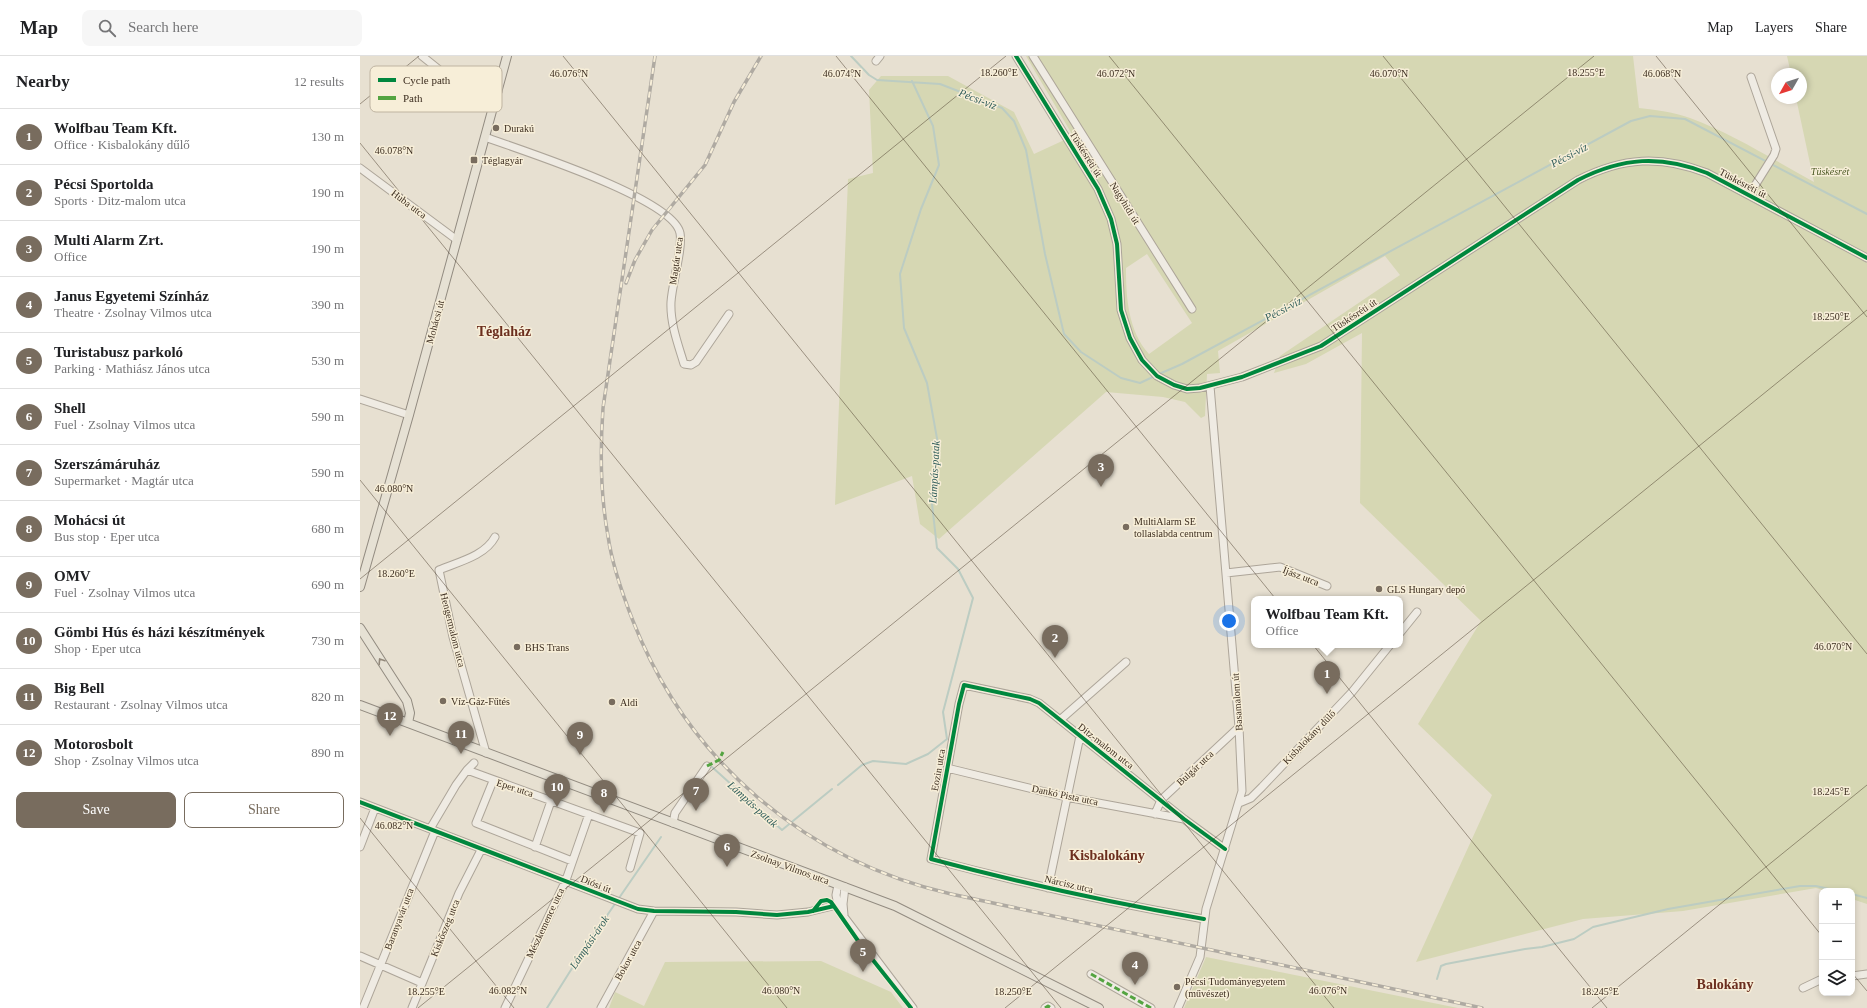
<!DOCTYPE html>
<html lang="en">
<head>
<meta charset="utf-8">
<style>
	:root { --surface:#fff; --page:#f6f6f6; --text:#202124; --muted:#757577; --line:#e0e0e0; --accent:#786c5e }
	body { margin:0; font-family:"Times New Roman",serif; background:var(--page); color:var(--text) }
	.controls { position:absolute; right:12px; bottom:12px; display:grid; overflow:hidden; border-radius:8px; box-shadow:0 2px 6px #0003 }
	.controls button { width:36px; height:36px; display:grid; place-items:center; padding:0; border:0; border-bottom:1px solid var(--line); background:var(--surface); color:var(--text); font:20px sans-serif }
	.compass { position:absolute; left:1411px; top:12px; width:36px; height:36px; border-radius:50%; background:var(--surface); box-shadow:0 2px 6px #0003; rotate:231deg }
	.you { position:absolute; left:869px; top:565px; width:14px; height:14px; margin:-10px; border:3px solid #fff; border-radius:50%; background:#1a73e8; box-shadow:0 0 0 6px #1a73e833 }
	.badge { display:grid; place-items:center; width:26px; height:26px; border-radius:50%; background:var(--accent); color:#fff; font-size:13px; font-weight:700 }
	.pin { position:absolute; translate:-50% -33px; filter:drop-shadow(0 1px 2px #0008) }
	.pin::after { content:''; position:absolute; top:21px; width:14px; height:12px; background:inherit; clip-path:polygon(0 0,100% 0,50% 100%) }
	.popup { position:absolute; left:891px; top:540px; width:152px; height:52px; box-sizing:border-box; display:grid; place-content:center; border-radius:8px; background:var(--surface); filter:drop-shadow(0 1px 3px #0005); font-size:13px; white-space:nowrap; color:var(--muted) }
	.popup b { font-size:15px; color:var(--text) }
	.popup::after { content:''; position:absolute; left:50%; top:100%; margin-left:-8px; border:8px solid transparent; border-top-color:var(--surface) }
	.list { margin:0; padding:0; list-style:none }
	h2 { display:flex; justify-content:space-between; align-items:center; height:52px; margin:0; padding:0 16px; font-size:17px }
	h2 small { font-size:13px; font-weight:400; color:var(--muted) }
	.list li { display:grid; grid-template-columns:26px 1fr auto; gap:12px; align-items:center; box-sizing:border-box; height:56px; padding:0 16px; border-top:1px solid var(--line) }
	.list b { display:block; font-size:15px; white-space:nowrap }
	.list p { margin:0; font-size:13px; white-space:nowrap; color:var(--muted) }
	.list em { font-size:13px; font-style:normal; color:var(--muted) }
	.actions { display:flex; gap:8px; padding:12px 16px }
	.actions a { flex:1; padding:9px 0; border:1px solid var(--accent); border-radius:8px; text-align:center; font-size:14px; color:var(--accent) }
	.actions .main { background:var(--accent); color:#fff }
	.icon { flex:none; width:22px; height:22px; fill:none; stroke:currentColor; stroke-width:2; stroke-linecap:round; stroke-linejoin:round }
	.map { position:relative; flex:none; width:1507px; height:952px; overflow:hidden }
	header { display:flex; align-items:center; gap:24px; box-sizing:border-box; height:56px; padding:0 20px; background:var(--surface); border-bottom:1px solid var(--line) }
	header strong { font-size:19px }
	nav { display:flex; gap:22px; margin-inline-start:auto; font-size:14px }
	.search { width:280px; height:36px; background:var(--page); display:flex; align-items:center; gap:10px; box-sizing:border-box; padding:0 14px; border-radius:8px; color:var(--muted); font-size:15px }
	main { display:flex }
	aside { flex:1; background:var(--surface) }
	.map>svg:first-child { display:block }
	.green { fill:#d6d7b3; fill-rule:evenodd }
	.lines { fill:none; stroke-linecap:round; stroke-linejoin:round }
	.stream { stroke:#bcccc2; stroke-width:2 }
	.minor-casing { stroke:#ada599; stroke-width:9 }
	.major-casing { stroke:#928b80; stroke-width:10 }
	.minor { stroke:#efebe3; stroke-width:7 }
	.major { stroke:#e6e1d4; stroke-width:8 }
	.rail-casing { stroke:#afaaa2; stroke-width:3.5 }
	.rail { stroke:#f7eed8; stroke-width:2; stroke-dasharray:6; stroke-linecap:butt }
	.quiet { stroke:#54a441; stroke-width:3; stroke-dasharray:6 3; stroke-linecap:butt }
	.cycleway-casing { stroke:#f7eed8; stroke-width:6 }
	.cycleway { stroke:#00873e; stroke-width:4 }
	.oneway { stroke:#92887a }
	.ticks { fill:none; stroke:#3d2e20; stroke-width:1; stroke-opacity:0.45 }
	.poi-dot { fill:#786c5e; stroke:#f7eed8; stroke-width:1.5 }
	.labels { text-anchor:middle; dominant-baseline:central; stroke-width:3; stroke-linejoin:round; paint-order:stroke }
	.poi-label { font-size:10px; fill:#3d2e20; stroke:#f7eed8; text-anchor:start }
	.street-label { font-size:10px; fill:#3d2e20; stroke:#f7eed8 }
	.park-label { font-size:10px; font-style:italic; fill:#4d5a26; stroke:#f7eed8 }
	.water-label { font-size:11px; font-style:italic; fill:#2f5d5a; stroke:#f7eed8 }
	.district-label { font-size:14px; font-weight:bold; fill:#6b2e1e; stroke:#f7eed8 }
	.key { fill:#f7eed8; stroke:#bfb4a1; stroke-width:1 }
	.key-label { font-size:11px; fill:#3d2e20 }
	.ticks-label { font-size:10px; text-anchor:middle; fill:#3d2e20; stroke:#f7eed8; stroke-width:3; stroke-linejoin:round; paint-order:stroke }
</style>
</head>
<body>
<header>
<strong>Map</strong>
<div class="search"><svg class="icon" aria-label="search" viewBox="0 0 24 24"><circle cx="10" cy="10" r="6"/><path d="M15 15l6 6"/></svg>Search here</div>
<nav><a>Map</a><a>Layers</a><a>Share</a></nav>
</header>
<main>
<aside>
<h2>Nearby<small>12 results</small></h2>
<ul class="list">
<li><span class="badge">1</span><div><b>Wolfbau Team Kft.</b><p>Office · Kisbalokány dűlő</p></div><em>130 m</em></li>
<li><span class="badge">2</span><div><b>Pécsi Sportolda</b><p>Sports · Ditz-malom utca</p></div><em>190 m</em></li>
<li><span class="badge">3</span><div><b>Multi Alarm Zrt.</b><p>Office</p></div><em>190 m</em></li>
<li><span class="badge">4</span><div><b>Janus Egyetemi Színház</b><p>Theatre · Zsolnay Vilmos utca</p></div><em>390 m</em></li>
<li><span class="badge">5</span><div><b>Turistabusz parkoló</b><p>Parking · Mathiász János utca</p></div><em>530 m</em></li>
<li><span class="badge">6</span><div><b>Shell</b><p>Fuel · Zsolnay Vilmos utca</p></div><em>590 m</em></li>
<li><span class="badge">7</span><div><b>Szerszámáruház</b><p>Supermarket · Magtár utca</p></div><em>590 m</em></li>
<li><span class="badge">8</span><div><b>Mohácsi út</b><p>Bus stop · Eper utca</p></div><em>680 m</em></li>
<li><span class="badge">9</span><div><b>OMV</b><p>Fuel · Zsolnay Vilmos utca</p></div><em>690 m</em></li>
<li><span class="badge">10</span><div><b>Gömbi Hús és házi készítmények</b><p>Shop · Eper utca</p></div><em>730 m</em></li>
<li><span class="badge">11</span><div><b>Big Bell</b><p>Restaurant · Zsolnay Vilmos utca</p></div><em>820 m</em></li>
<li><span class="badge">12</span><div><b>Motorosbolt</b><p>Shop · Zsolnay Vilmos utca</p></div><em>890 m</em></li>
</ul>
<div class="actions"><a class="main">Save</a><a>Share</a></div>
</aside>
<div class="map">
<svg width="1507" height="952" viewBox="0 0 1507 952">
	<rect width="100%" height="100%" fill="#e7e0d1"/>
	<!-- green -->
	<path class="green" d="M 666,0 L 1273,0 L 1279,52 C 1296,54 1314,56 1330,62 C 1373,78 1414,104 1454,126 L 1436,42 L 1441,42 L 1441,18 L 1431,18 L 1427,0 L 1507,0 L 1507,848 L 1492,843 L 1492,835 L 1466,835 L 1456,832 L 1323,855 L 1223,863 L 1056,906 L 1132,739 L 1058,668 L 1121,565 L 1000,447 L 1002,277 L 946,308 L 914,317 L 920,300 L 1040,219 L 1025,200 L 858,295 L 860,317 L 847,318 L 845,360 L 841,362 L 825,346 L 803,341 L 746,336 L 579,483 L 560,468 L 552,420 L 475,449 L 488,123 L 513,117 L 509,34 L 521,20 L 588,20 L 654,56 L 674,98 L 713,80 ZM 787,198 L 832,267 L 789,298 C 768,275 766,241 766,212 Z
		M 846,901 L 1098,952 L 824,952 Z
		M 461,905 L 531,936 L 543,952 L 249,952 L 255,936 L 284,950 L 305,906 Z"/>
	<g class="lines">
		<!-- stream -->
		<path class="stream" d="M 491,0 L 509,19 L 517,24 L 580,28 L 642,52 L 654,65 L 666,94 L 685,198 L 704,278 L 721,296 L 761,322 L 780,327 L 795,320
			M 799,318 L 822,308 L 1271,65 L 1290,60 L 1325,63 L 1507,158
			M 352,711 L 422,774 L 472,733
			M 478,729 L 502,709 L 513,705 L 546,708 L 568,698 L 587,683 L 583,656 L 613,542 L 598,513 L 577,492 L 571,439 L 578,388 L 567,327 L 544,272 L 540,218 L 561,153 L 579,109 L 573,70 L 552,25
			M 1492,838 L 1507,842
			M 1077,923 L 1081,910 L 1086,908 L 1165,893 L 1182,891 L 1214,883 L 1233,871 L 1308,853 L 1440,830 L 1456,830 L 1478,835
			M 187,952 L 226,890 L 301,781"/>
		<!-- minor casing -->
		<g class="minor-casing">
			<path id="minor" d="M 62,0 L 82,16 L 113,28 L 138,36
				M 656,0 L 738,133 L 751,163 L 757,188 L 761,254 L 770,282 L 782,304 L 797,320 L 814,329 L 827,333 L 840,332 L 882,321 L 961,290 L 1218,124 C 1263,101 1301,99 1347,117 L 1507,202
				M 673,0 L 832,253
				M 516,5 L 520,0
				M 125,81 C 160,94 313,142 320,177 C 323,192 312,228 311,246 C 310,267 318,288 324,308 L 331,309 L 336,306 L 369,258
				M 0,112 L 97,184
				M 1389,139 L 1414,99 L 1416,93 L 1391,21
				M 0,343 L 49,359
				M 866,517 L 920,511 L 967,530
				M 1040,577 L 1057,556
				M 700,664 L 766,606
				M 126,697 L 93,581 L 79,514 C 98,506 125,500 135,481
				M 587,712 L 706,741 L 824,763
				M 107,714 L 114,707
				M 133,725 L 116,767 L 212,805
				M 0,746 L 278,853 L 294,855 L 376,856 L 417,859 L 448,856 L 477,849
				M 879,747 L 891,742 L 902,731 L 992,636 L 1030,589
				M 795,758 L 801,744 L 879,671
				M 313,767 L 315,757 L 347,710
				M 70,773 L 96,729 L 107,714 L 280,777 L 270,812
				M 0,791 L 15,752
				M 175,791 L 198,725
				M 478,829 L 476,839 L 479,854 L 553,952
				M 688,832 L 720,680
				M 484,859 L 483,848 L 485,831
				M 844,863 C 752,847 661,827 571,803 L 599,648 L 604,629 L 670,643 L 679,647 L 824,763 L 865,793
				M 0,900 L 62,927
				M 731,918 L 791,952
				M 1492,920 L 1507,918
				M 1443,932 L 1462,923
				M 3,952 L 75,775
				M 52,952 L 99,837 L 121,794
				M 145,952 L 206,824 L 229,758
				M 241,952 L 294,855
				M 685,952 L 688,950 L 691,952
				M 818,952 L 840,901 L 846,853 L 882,735 L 879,671 L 850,330"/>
		</g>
		<!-- major casing -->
		<g class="major-casing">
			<path id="major" d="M 0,531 L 49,359 L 147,0
				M 0,572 L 47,645 L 50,657 L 48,667
				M 0,649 L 535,850 L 739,952"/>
		</g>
		<!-- minor -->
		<use href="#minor" class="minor"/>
		<!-- major -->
		<use href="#major" class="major"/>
		<!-- rail casing -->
		<g class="rail-casing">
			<path id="rail" d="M 295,0 L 243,352 C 240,395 240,437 248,480 C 252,509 262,537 273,565 C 328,705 444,804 591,838 L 1122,952
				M 266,227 L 275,204 L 292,174 L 345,109 L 374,46 L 401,0"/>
		</g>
		<!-- rail -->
		<use href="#rail" class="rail"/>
		<!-- quiet -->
		<path class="quiet" d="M 347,710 L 359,704 L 363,696
			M 731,918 L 791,952
			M 685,952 L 688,950 L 691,952"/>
		<!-- cycleway casing -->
		<g class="cycleway-casing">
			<path id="cycleway" d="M 656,0 L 738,133 L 751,163 L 757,188 L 761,254 L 770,282 L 782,304 L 797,320 L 814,329 L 827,333 L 840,332 L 882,321 L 961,290 L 1218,124 C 1263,101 1301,99 1347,117 L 1507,202
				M 0,746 L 278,853 L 294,855 L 376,856 L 417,859 L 448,856 L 474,850
				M 453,855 L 461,845 L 467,844 L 471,846 L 501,889 L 551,952
				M 844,863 C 752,847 661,827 571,803 L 599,648 L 604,629 L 670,643 L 679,647 L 824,763 L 865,793"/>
		</g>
		<!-- cycleway -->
		<use href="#cycleway" class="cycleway"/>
	</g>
	<!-- one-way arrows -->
	<defs><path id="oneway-chevron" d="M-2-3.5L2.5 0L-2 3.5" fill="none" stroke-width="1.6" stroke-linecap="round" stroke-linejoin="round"/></defs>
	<use class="oneway" href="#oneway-chevron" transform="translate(21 605) rotate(-123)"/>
	<!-- ticks -->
	<path class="ticks" d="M 203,0 L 974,952M 476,0 L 1247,952M 749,0 L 1462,880M 1023,0 L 1507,598M 1296,0 L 1507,261M 0,48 L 59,0M 0,87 L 701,952M 0,424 L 427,952M 0,523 L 646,0M 0,762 L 154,952M 1492,917 L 1507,935M 58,952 L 1234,0M 645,952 L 1507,254M 1232,952 L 1507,729"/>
	<!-- markers -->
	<g class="poi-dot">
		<circle cx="136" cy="72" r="4"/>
		<rect x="110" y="100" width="8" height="8" rx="2"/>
		<circle cx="766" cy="471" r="4"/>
		<circle cx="1019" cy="533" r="4"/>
		<circle cx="157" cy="591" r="4"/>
		<circle cx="83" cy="645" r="4"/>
		<circle cx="252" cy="646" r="4"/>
		<circle cx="817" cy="931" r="4"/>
	</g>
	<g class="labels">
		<!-- poi labels -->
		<g class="poi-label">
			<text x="144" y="72">Durakú</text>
			<text x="122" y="104">Téglagyár</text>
			<text x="774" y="465">MultiAlarm SE<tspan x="774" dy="12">tollaslabda centrum</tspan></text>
			<text x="1027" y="533">GLS Hungary depó</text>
			<text x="165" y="591">BHS Trans</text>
			<text x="91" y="645">Víz-Gáz-Fűtés</text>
			<text x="260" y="646">Aldi</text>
			<text x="825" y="925">Pécsi Tudományegyetem<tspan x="825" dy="12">(művészet)</tspan></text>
		</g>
		<!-- street labels -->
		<g class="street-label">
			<text transform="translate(726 98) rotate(58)">Tüskésréti út</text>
			<text transform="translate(1383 127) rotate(28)">Tüskésréti út</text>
			<text transform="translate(765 147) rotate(58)">Nagyhidi út</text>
			<text transform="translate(49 148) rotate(37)">Huba utca</text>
			<text transform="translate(316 205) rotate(-82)">Magtár utca</text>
			<text transform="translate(994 259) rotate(-33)">Tüskésréti út</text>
			<text transform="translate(75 266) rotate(-75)">Mohácsi út</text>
			<text transform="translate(941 520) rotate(21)">Íjász utca</text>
			<text transform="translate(93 574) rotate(76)">Hengermalom utca</text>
			<text transform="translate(877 646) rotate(-94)">Basamalom út</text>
			<text transform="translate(949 681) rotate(-46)">Kisbalokány dűlő</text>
			<text transform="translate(746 690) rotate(38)">Ditz-malom utca</text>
			<text transform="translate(835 712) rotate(-43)">Bulgár utca</text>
			<text transform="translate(578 714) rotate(-80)">Eozin utca</text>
			<text transform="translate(155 732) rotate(18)">Eper utca</text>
			<text transform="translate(705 739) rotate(12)">Dankó Pista utca</text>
			<text transform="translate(430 811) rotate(20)">Zsolnay Vilmos utca</text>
			<text transform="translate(236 828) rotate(22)">Diósi út</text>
			<text transform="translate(709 828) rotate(13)">Nárcisz utca</text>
			<text transform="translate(39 863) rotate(-69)">Baranyavár utca</text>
			<text transform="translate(185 867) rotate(-65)">Mészkemence utca</text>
			<text transform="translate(85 872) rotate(-68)">Kiskőszeg utca</text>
			<text transform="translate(268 904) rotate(-61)">Bokor utca</text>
		</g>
		<!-- park labels -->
		<g class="park-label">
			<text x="1470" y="115">Tüskésrét</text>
		</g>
		<!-- water labels -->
		<g class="water-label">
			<text transform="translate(618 43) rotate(21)">Pécsi-víz</text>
			<text transform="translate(1209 99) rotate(-28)">Pécsi-víz</text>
			<text transform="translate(923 253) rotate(-28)">Pécsi-víz</text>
			<text transform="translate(574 416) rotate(-87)">Lámpás-patak</text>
			<text transform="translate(393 748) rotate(42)">Lámpás-patak</text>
			<text transform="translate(229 886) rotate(-56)">Lámpási-árok</text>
		</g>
		<!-- district labels -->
		<g class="district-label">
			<text x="144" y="275">Téglaház</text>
			<text x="747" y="799">Kisbalokány</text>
			<text x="1365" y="928">Balokány</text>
		</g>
	</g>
	<!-- legend -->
	<rect x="10" y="10" width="132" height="46" rx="6" class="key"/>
	<rect x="18" y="22" width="18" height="4" fill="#00873e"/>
	<rect x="18" y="40" width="18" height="4" fill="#54a441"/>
	<g class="key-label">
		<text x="43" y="28">Cycle path</text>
		<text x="43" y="46">Path</text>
	</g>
	<g class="ticks-label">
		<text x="639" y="20">18.260°E</text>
		<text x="1226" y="20">18.255°E</text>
		<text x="209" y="21">46.076°N</text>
		<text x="482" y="21">46.074°N</text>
		<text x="756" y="21">46.072°N</text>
		<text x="1029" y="21">46.070°N</text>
		<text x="1302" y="21">46.068°N</text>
		<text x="34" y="98">46.078°N</text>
		<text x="1471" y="264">18.250°E</text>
		<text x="34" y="436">46.080°N</text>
		<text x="36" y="521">18.260°E</text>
		<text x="1473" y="594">46.070°N</text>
		<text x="1471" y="739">18.245°E</text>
		<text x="34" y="773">46.082°N</text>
		<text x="148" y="938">46.082°N</text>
		<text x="421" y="938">46.080°N</text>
		<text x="968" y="938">46.076°N</text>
		<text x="66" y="939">18.255°E</text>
		<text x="653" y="939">18.250°E</text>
		<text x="1240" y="939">18.245°E</text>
	</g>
</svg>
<div class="controls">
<button>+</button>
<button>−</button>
<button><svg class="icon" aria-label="layers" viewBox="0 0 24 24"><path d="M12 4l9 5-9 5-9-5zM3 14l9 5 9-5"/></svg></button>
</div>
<svg class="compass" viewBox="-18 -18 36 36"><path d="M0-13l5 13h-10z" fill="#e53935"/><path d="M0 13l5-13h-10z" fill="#757577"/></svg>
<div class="you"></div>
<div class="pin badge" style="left:967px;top:638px">1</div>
<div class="popup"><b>Wolfbau Team Kft.</b>Office</div>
<div class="pin badge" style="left:695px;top:602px">2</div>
<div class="pin badge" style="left:741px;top:431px">3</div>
<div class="pin badge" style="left:775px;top:929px">4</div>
<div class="pin badge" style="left:503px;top:916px">5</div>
<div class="pin badge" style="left:367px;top:811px">6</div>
<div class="pin badge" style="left:336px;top:755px">7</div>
<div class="pin badge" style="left:244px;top:757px">8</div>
<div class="pin badge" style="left:220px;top:699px">9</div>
<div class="pin badge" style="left:197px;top:751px">10</div>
<div class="pin badge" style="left:101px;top:698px">11</div>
<div class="pin badge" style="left:30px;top:680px">12</div>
</div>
</main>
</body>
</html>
